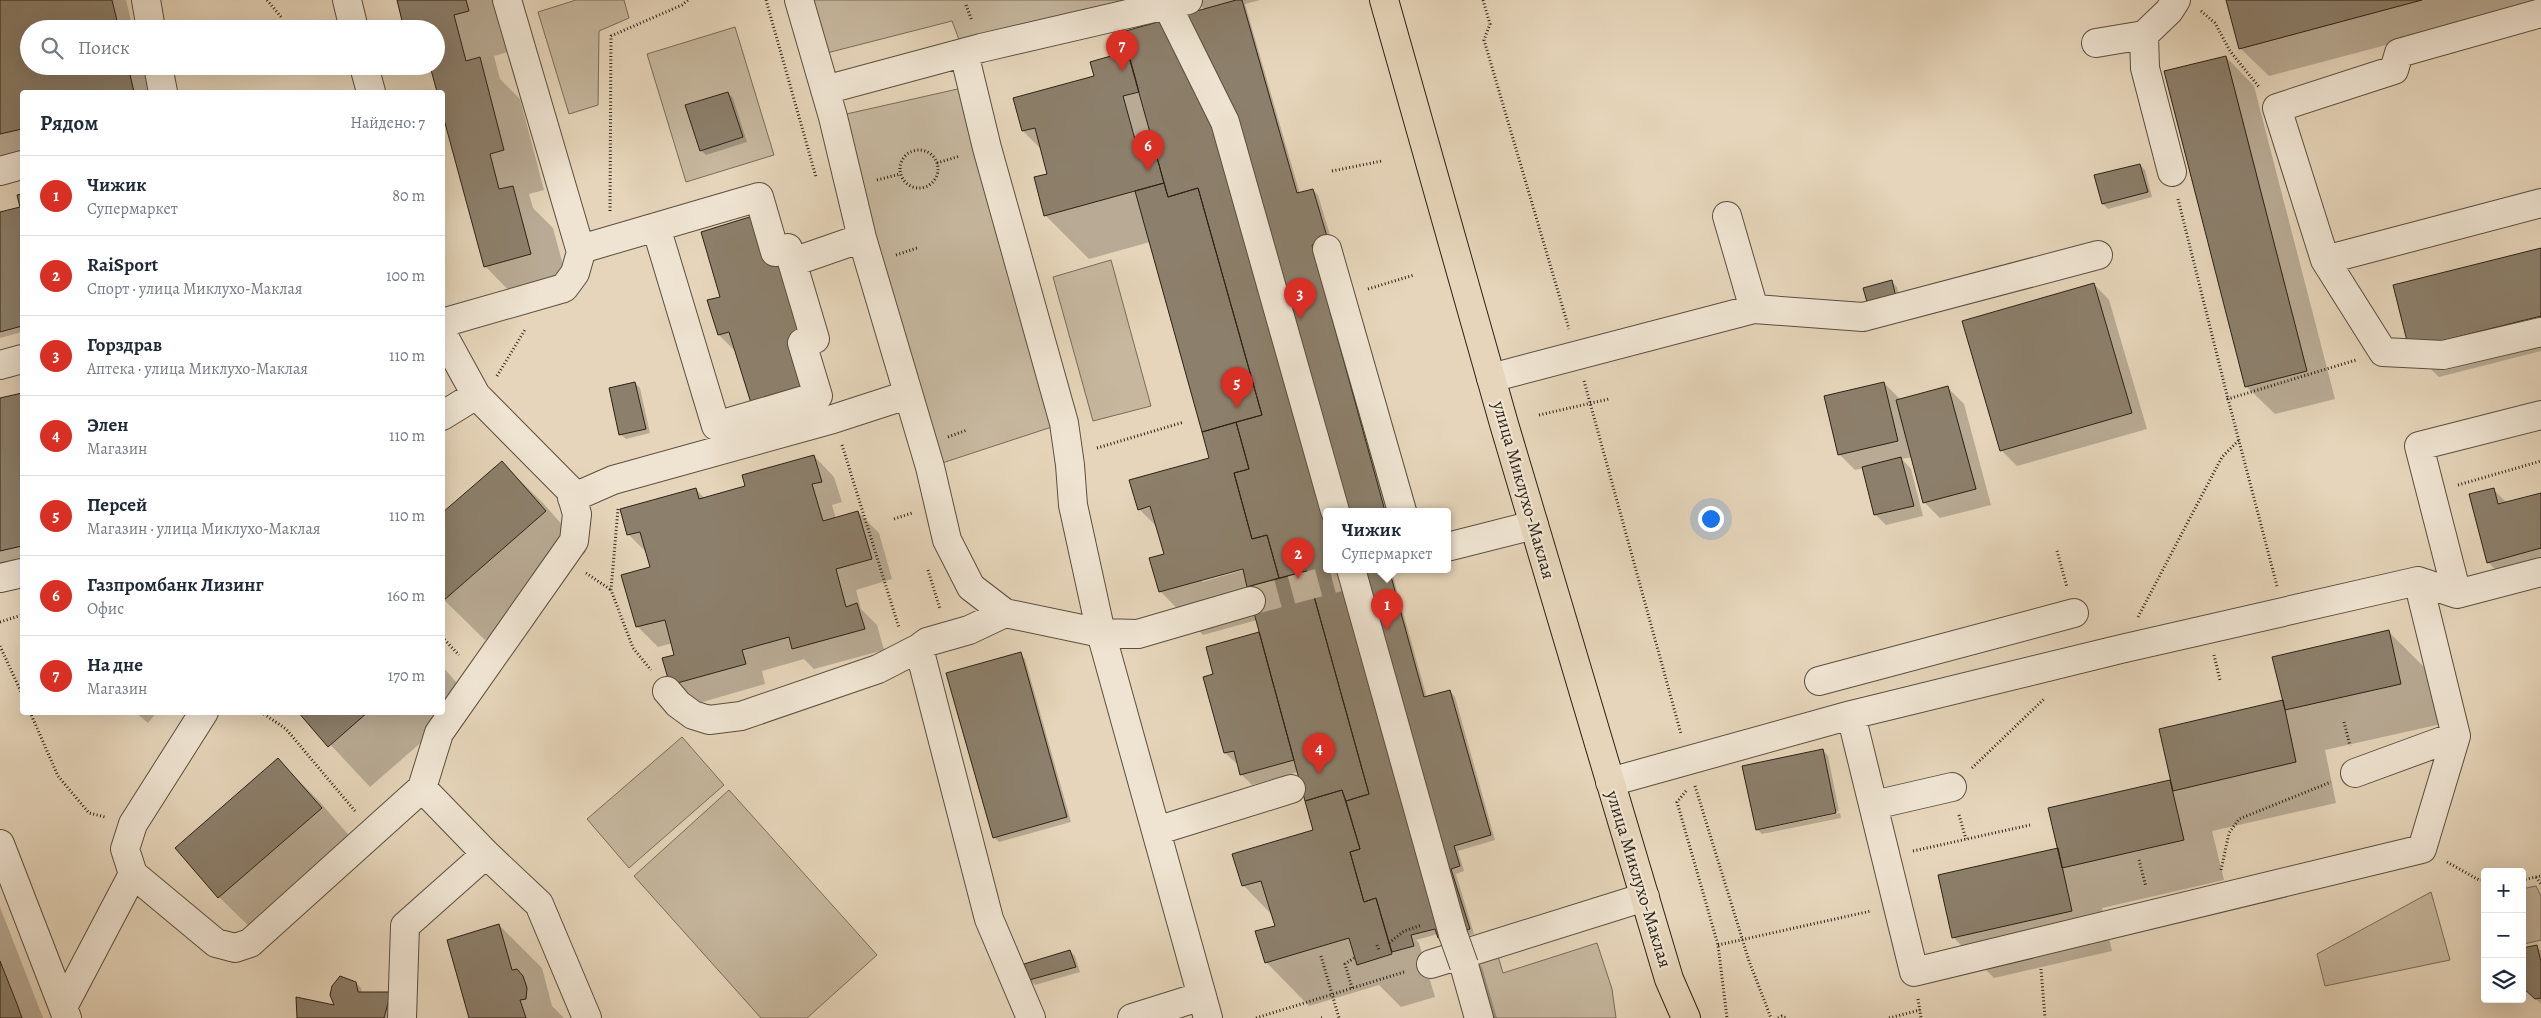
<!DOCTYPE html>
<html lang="ru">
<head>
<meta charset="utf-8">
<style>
	:root { --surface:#fff; --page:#f6f6f7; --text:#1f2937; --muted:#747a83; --line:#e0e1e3; --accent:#d93025 }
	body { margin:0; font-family:Alegreya,serif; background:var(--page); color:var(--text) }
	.controls { position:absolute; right:15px; bottom:15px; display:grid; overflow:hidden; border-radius:5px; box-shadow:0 5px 20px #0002 }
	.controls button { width:45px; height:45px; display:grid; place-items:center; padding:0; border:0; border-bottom:1px solid var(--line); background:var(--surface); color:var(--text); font:25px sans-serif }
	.you { position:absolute; left:1710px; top:518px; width:18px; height:18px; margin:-12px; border:4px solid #fff; border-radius:50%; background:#1a73e8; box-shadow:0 0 0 8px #1a73e833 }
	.badge { display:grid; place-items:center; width:32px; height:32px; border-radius:50%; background:var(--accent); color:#fff; font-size:16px; font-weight:700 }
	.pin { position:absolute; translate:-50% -41px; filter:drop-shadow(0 1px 2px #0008) }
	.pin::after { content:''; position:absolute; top:26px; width:18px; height:15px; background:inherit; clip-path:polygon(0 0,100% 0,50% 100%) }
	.popup { position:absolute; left:1323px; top:508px; width:128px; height:65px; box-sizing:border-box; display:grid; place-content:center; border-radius:5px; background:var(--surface); filter:drop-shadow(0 1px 4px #0005); font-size:16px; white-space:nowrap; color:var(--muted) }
	.popup b { font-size:19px; color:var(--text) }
	.popup::after { content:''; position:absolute; left:50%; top:100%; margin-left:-10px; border:10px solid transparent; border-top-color:var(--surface) }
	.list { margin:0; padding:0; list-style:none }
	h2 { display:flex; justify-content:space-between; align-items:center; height:65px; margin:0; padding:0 20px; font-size:21px }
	h2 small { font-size:16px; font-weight:400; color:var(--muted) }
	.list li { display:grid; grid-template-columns:32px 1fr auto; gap:15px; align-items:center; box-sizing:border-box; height:80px; padding:0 20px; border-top:1px solid var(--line) }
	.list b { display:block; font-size:19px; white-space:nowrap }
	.list p { margin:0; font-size:16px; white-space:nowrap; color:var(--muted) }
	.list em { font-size:16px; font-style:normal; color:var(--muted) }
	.icon { flex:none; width:28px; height:28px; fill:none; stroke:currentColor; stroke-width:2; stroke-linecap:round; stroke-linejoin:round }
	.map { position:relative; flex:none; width:2541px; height:1018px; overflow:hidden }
	.search { position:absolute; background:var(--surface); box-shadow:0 5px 20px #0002; left:20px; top:20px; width:425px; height:55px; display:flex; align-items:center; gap:12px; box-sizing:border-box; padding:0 18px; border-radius:28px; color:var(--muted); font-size:19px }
	.panel { position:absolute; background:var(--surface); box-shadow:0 5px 20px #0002; left:20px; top:90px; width:425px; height:625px; border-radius:5px }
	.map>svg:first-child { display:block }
	.green { fill:#c6b79e; stroke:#786c5a }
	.shadow { fill:#0003; fill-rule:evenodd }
	.building { fill:#8c7f6b; stroke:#2b2215 }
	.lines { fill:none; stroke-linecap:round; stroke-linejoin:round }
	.minor-tunnel { stroke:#c1b199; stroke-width:28; stroke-dasharray:28 14; stroke-linecap:butt }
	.minor-casing { stroke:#5a4f3e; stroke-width:30 }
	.major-casing { stroke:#2b2215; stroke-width:30 }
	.path { stroke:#2b2215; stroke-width:3; stroke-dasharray:1 2.5; stroke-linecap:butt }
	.minor { stroke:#efe4d2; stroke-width:28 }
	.major { stroke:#e6d5ba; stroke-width:28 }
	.minor-bridge-casing { stroke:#5a4f3e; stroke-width:30; stroke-linecap:butt }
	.minor-bridge { stroke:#efe4d2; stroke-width:28 }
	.labels { text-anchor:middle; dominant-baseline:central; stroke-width:4.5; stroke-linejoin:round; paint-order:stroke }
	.street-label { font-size:18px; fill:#2b2215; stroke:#efe4d2 }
</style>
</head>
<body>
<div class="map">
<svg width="2541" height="1018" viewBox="0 0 2541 1018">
	<rect width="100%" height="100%" fill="#e6d5ba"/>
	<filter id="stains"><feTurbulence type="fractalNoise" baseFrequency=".004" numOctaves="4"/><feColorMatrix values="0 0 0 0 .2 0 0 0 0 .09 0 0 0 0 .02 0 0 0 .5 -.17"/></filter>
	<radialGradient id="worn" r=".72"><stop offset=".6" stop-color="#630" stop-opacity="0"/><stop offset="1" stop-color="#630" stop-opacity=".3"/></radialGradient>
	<!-- green -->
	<path class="green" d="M 576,0 L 624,0 L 629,18 L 599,31 L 598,105 L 569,114 L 538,12 Z
		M 799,0 L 1125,0 L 1129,14 L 964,53 L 952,21 L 815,56 Z
		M 735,27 L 774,155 L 686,182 L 647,54 Z
		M 971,86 L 1064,423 L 930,467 L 833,117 Z
		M 1111,260 L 1151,406 L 1093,421 L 1053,277 Z
		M 682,737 L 724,785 L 629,868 L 587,819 Z
		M 729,790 L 877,955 L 807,1018 L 761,1018 L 634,876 Z
		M 2536,886 L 2541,896 L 2541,940 L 2524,944 L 2522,889 Z
		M 2431,892 L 2450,960 L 2325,986 L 2317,954 Z
		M 1597,943 L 1612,989 L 1616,1018 L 1494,1018 L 1477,960 L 1497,953 L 1503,973 Z"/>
	<!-- shadow -->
	<path class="shadow" d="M 0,0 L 126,0 L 133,29 L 29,29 L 29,66 L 143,66 L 149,92 L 22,92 L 22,154 L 0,159 Z
		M 398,0 L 495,0 L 508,52 L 494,56 L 500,79 L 520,99 L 544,190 L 529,194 L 533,208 L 553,228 L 571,295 L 525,307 L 485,266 L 442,92 L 439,92 L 432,66 L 436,66 L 436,29 Z
		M 1195,0 L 1260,0 L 1245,4 L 1300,194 L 1313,190 L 1318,195 L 1333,245 L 1388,511 L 1327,511 L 1327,569 L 1391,569 L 1427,698 L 1450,691 L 1455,697 L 1495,840 L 1458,851 L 1464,871 L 1456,874 L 1474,934 L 1444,942 L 1438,934 L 1416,940 L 1419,943 L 1435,997 L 1401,1007 L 1379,985 L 1309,1006 L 1266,962 L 1276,926 L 1273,916 L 1243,885 L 1315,831 L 1298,772 L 1252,785 L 1241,774 L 1238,763 L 1236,763 L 1225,753 L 1214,675 L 1259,634 L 1262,636 L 1257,620 L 1203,635 L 1160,591 L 1166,555 L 1158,528 L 1139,509 L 1211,459 L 1150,242 L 1089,259 L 1045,215 L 1049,175 L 1042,150 L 1023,131 L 1129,52 L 1205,10 ZM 1249,566 L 1250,568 L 1202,582 L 1202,579 Z
		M 2228,0 L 2541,0 L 2541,4 L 2269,76 L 2240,48 Z
		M 2226,57 L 2254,86 L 2335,399 L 2275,414 L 2246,386 Z
		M 728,93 L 733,98 L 747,142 L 706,155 L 701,150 Z
		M 2140,165 L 2145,170 L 2152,197 L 2108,209 L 2103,204 Z
		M 19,196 L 22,196 L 22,332 L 0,338 L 0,213 L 22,208 Z
		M 2541,249 L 2541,351 L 2439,377 L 2410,349 Z
		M 1892,282 L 1897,287 L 1902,307 L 1875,313 Z
		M 2094,284 L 2109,300 L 2147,429 L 2017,466 L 2001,450 Z
		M 722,298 L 735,351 L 719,335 Z
		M 635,383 L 640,388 L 650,433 L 626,439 L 620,434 Z
		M 1884,383 L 1900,399 L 1948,388 L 1964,404 L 1991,505 L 1940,518 L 1924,502 L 1913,457 L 1902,459 L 1911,469 L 1923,516 L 1886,525 L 1876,515 L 1864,468 L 1855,470 L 1839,454 Z
		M 22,395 L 22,580 L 0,565 L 0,399 Z
		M 814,456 L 834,477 L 842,502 L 832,505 L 836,519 L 858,512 L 879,533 L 892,579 L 856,590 L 861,609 L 877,625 L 884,650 L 814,669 L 804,659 L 762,671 L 765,684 L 692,705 L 671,684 L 676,655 L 673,643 L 658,647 L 638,627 L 623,576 L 651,568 L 647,553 L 628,534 L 696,489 L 705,499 L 747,487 Z
		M 502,463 L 543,503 L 586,552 L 485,640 L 442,598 L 442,515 Z
		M 2493,489 L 2507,503 L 2541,494 L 2541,568 L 2504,578 L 2488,562 Z
		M 2388,631 L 2429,672 L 2441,724 L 2325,750 L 2336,803 L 2212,831 L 2224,880 L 2102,908 L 2112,951 L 1994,978 L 1953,937 L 2059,849 L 2050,809 L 2172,781 Z
		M 1020,654 L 1025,659 L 1071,822 L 999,842 L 994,837 Z
		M 442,666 L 471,699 L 370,787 L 300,712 L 442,712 Z
		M 135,712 L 157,712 L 148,723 Z
		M 1823,750 L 1828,756 L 1839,811 L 1759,828 L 1759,830 L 1840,813 L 1841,818 L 1762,834 L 1757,829 Z
		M 278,760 L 318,800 L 361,849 L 260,937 L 219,897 L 177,848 Z
		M 0,907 L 43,1018 L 0,1018 Z
		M 499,925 L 542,968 L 552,1006 L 564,1018 L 470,1018 Z
		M 2536,947 L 2541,951 L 2541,1004 L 2533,996 Z
		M 1070,951 L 1075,956 L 1080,972 L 1035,985 L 1030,980 Z
		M 1477,962 L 1482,967 L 1497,1018 L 1466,1018 Z
		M 356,983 L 361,988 L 362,993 L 391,994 L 390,1018 L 299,1018 L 336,1007 Z"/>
	<!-- building -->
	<path class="building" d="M 0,0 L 112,0 L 119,29 L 29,29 L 29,66 L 128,66 L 134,92 L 22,92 L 22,129 L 0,134 Z
		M 397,0 L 466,0 L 469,11 L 454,15 L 466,61 L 480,57 L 504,150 L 490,154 L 499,189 L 513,186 L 531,254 L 484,267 L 442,112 L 442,92 L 437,92 L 430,66 L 436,66 L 436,29 L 404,29 Z
		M 1236,0 L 1242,0 L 1297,193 L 1313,189 L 1328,240 L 1312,245 L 1385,511 L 1327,511 L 1327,569 L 1389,569 L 1424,697 L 1450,690 L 1491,835 L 1454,846 L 1460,866 L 1451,869 L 1470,929 L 1438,938 L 1435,929 L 1411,935 L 1414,946 L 1392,952 L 1376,898 L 1364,902 L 1350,852 L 1360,849 L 1346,801 L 1369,794 L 1307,571 L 1279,578 L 1267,535 L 1252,539 L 1234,473 L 1249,469 L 1236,422 L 1262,415 L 1198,188 L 1168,197 L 1122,32 Z
		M 2226,0 L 2422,0 L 2239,49 Z
		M 1128,51 L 1139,92 L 1123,96 L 1139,154 L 1155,150 L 1164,183 L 1044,216 L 1034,177 L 1047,174 L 1035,128 L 1022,131 L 1013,98 L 1094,76 L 1090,62 Z
		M 2226,56 L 2307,371 L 2245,387 L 2164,71 Z
		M 728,92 L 743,137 L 700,151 L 685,105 Z
		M 2140,164 L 2148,192 L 2102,204 L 2094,175 Z
		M 1164,183 L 1168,197 L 1198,188 L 1262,415 L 1202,432 L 1135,191 Z
		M 22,194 L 22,326 L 0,332 L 0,212 L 20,207 L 17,195 Z
		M 756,215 L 783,260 L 805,333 L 806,387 L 751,403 L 729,332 L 718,335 L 707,300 L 720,297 L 701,232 Z
		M 2541,248 L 2541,316 L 2409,349 L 2393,285 Z
		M 1892,280 L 1897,302 L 1869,309 L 1863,288 Z
		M 2094,283 L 2132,413 L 2000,451 L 1962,321 Z
		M 635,382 L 646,429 L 619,435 L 609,388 Z
		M 1884,382 L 1898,441 L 1838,455 L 1824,396 Z
		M 1948,386 L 1976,489 L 1923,503 L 1896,400 Z
		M 22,393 L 22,546 L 0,551 L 0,398 Z
		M 1236,422 L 1249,469 L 1234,473 L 1252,539 L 1267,535 L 1279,578 L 1247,587 L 1243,569 L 1159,592 L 1149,558 L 1164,554 L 1150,506 L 1138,510 L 1129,480 L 1209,458 L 1202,432 Z
		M 814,455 L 822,482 L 812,484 L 823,521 L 858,511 L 872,559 L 836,569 L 846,607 L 857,603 L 865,629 L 792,649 L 789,637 L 742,650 L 746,664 L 670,685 L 662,658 L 674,655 L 665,620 L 636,627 L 621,575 L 650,567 L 640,532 L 627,535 L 620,509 L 696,488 L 699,499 L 745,486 L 742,475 Z
		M 1901,457 L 1914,506 L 1874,515 L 1862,467 Z
		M 502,461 L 546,511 L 443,601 L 442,513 Z
		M 2494,488 L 2498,504 L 2541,493 L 2541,548 L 2487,563 L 2469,494 Z
		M 1307,571 L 1369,794 L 1346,801 L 1342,790 L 1305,801 L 1247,587 Z
		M 2389,630 L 2401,684 L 2285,710 L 2272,657 Z
		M 1259,632 L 1294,760 L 1240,775 L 1234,751 L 1224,753 L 1203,677 L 1213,674 L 1206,647 Z
		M 1021,652 L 1067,817 L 993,838 L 946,673 Z
		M 2283,700 L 2296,762 L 2173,791 L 2159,729 Z
		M 298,712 L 368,712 L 328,747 Z
		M 1823,749 L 1836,813 L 1756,830 L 1742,766 Z
		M 278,758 L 322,808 L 218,898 L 175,848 Z
		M 2170,780 L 2184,840 L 2062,868 L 2048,808 Z
		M 1342,790 L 1360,849 L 1350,852 L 1364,902 L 1376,898 L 1392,954 L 1357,965 L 1349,938 L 1265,963 L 1255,931 L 1275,926 L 1261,881 L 1242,886 L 1232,854 L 1313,830 L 1305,801 Z
		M 2058,848 L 2072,911 L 1952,938 L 1938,875 Z
		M 499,924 L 512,970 L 517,969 L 523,976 L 527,988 L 526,999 L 520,1000 L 526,1018 L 469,1018 L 447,940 Z
		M 2537,945 L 2541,962 L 2541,998 L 2535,999 L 2522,987 L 2522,948 Z
		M 1070,950 L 1076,967 L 1029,980 L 1024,964 Z
		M 0,961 L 17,1004 L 22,1018 L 0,1018 Z
		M 340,976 L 356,982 L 358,992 L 391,992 L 384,1018 L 297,1018 L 296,997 L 334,1005 L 330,995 L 332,986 Z"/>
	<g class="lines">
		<!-- minor-tunnel -->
		<path class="minor-tunnel" d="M 1251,601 L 1370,569"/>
		<!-- minor casing -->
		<g class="minor-casing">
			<path id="minor" d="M 146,0 L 151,29
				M 347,0 L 354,29
				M 799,0 L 833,117 L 862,238 L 930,467 L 947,540 L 971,587 L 1005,613 L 1101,633 L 1138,634 L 1251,601
				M 1167,5 L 1225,122 L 1335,511
				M 2541,13 L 2399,53 L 2394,70 L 2277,108 L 2325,260 L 2383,352 L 2443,355 L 2541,332
				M 2096,43 L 2144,35
				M 964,53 L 987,148 L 1064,423 L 1070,465 L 1073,505 L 1101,633 L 1208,1018
				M 158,66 L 163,92
				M 364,66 L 371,92
				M 825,90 L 981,48 L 1188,0
				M 0,171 L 22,165
				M 2172,172 L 2145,68 L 2144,35 L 2169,11 L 2176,0
				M 581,249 L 759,197 L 775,252 L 788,248 L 815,339 L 802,343 L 818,396 L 716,426 L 656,227
				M 1327,249 L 1402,511
				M 2325,260 L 2541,203
				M 793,262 L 862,238
				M 1754,309 L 1863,317 L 2098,255
				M 442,323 L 564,288 L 575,273 L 581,252 L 507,0
				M 0,365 L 22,359
				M 1491,378 L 1754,309 L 1727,216
				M 442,416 L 476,395
				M 572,498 L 613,480 L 833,419 L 907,395
				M 1447,547 L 1534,525
				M 1351,569 L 1453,934
				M 0,578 L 22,573
				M 2457,594 L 2419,446 L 2541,415
				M 919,648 L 989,919 L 1031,1018
				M 1819,681 L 2074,613
				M 667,691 L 678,704 L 693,715 L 709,720 L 741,716 L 878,669 L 919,648 L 927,642 L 969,630 L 1005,613
				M 1851,715 L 1914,972 L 2422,849 L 2456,736 L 2418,581
				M 2355,773 L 2456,736
				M 1610,782 L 1851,715 L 2121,649 L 2418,581 L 2457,594 L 2541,572
				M 1874,805 L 1952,787
				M 1156,831 L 1291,789
				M 0,844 L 63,1007
				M 486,854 L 539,904 L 587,1018
				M 133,874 L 216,943 L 235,948 L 250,943 L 422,788 L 439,733 L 574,541 L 577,514 L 570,490 L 476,395 L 442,333
				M 1431,964 L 1645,897
				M 1464,965 L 1479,1018
				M 67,1018 L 63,1007 L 133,874 L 125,849 L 133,824 L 204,712
				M 402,1018 L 405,926 L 486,854 L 422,788
				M 1132,1018 L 1202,996"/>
		</g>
		<!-- major casing -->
		<g class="major-casing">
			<path id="major" d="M 1384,0 L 1504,424 L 1669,979 L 1686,1018"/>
		</g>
		<!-- path -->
		<path class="path" d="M 267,0 L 282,18
			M 766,0 L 816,177
			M 1483,0 L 1490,24 L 1484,40 L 1569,329
			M 966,5 L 972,21
			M 2201,11 L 2215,23 L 2230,51 L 2259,87
			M900 169a19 19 0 1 1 38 0a19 19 0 1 1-38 0Z
			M 937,163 L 960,156
			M 1332,171 L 1382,161
			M 877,180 L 900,174
			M 2178,199 L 2228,399
			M 610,211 L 611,36 L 682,5 L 688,0
			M 896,255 L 917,248
			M 1368,289 L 1414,275
			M 497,376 L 526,328
			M 1584,381 L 1681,734
			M 1539,415 L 1609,399
			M 948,437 L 967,430
			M 842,445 L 899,628
			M 1097,448 L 1184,422
			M 2458,485 L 2541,461
			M 618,509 L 611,590 L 633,648 L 651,670
			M 894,519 L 912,513
			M 2057,551 L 2067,587
			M 928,570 L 940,609
			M 586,573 L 611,590
			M 2277,586 L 2228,399 L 2356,360
			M 2138,617 L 2222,457 L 2239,440
			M 0,622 L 22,615
			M 442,637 L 459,655
			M 0,646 L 22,694
			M 2214,655 L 2220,680
			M 30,712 L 58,776 L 89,813 L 105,817
			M 261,712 L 286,729 L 355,811
			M 2344,722 L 2350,746
			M 1972,768 L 2045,698
			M 1695,786 L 1749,961 L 1771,1018
			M 1686,791 L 1677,802 L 1718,945 L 1727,1018
			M 1959,815 L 1966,839
			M 1913,851 L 2030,825
			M 2139,860 L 2146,887
			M 2447,862 L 2479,880 L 2485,880
			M 2221,870 L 2229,833 L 2239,819 L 2331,782
			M 2536,877 L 2541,884
			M 2522,880 L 2541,876
			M 2485,898 L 2483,917 L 2485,927
			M 1389,943 L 1404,931 L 1422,925
			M 1377,945 L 1379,950
			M 1718,945 L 1871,911
			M 1321,956 L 1339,1018
			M 2041,969 L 2045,1018
			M 1352,988 L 1345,964 L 1354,958
			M 1918,999 L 1921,1018
			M 1256,1018 L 1404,972
			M 1321,1018 L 1322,1018
			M 1778,1018 L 1782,1016 L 1786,1018
			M 1889,1018 L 1920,1010"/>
		<!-- minor -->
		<use href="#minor" class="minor"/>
		<!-- major -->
		<use href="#major" class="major"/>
		<!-- minor-bridge casing -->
		<g class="minor-bridge-casing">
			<path id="minor-bridge" d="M 1453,934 L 1464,965"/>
		</g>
		<!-- minor-bridge -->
		<use href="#minor-bridge" class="minor-bridge"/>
	</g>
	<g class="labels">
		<!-- street labels -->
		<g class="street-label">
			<text transform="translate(1524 490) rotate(74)">улица Миклухо-Маклая</text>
			<text transform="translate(1639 879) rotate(73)">улица Миклухо-Маклая</text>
		</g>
	</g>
	<rect width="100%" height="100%" filter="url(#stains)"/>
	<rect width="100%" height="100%" fill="url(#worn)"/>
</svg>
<div class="controls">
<button>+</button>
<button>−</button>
<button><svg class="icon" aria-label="layers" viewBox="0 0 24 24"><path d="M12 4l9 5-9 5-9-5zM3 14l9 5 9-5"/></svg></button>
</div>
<div class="you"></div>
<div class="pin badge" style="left:1387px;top:630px">1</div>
<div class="popup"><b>Чижик</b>Супермаркет</div>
<div class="pin badge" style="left:1298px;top:579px">2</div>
<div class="pin badge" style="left:1300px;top:319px">3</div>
<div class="pin badge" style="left:1319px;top:774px">4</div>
<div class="pin badge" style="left:1237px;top:408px">5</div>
<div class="pin badge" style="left:1148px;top:171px">6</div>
<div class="pin badge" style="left:1122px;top:71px">7</div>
<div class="search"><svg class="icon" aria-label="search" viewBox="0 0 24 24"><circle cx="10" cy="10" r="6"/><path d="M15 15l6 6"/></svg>Поиск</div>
<section class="panel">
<h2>Рядом<small>Найдено: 7</small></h2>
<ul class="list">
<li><span class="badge">1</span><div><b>Чижик</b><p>Супермаркет</p></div><em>80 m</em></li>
<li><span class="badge">2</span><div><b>RaiSport</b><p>Спорт · улица Миклухо-Маклая</p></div><em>100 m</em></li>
<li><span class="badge">3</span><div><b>Горздрав</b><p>Аптека · улица Миклухо-Маклая</p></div><em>110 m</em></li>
<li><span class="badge">4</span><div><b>Элен</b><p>Магазин</p></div><em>110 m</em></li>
<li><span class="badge">5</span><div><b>Персей</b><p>Магазин · улица Миклухо-Маклая</p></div><em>110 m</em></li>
<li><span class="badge">6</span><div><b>Газпромбанк Лизинг</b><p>Офис</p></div><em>160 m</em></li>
<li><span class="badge">7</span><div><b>На дне</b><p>Магазин</p></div><em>170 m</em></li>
</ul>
</section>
</div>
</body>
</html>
